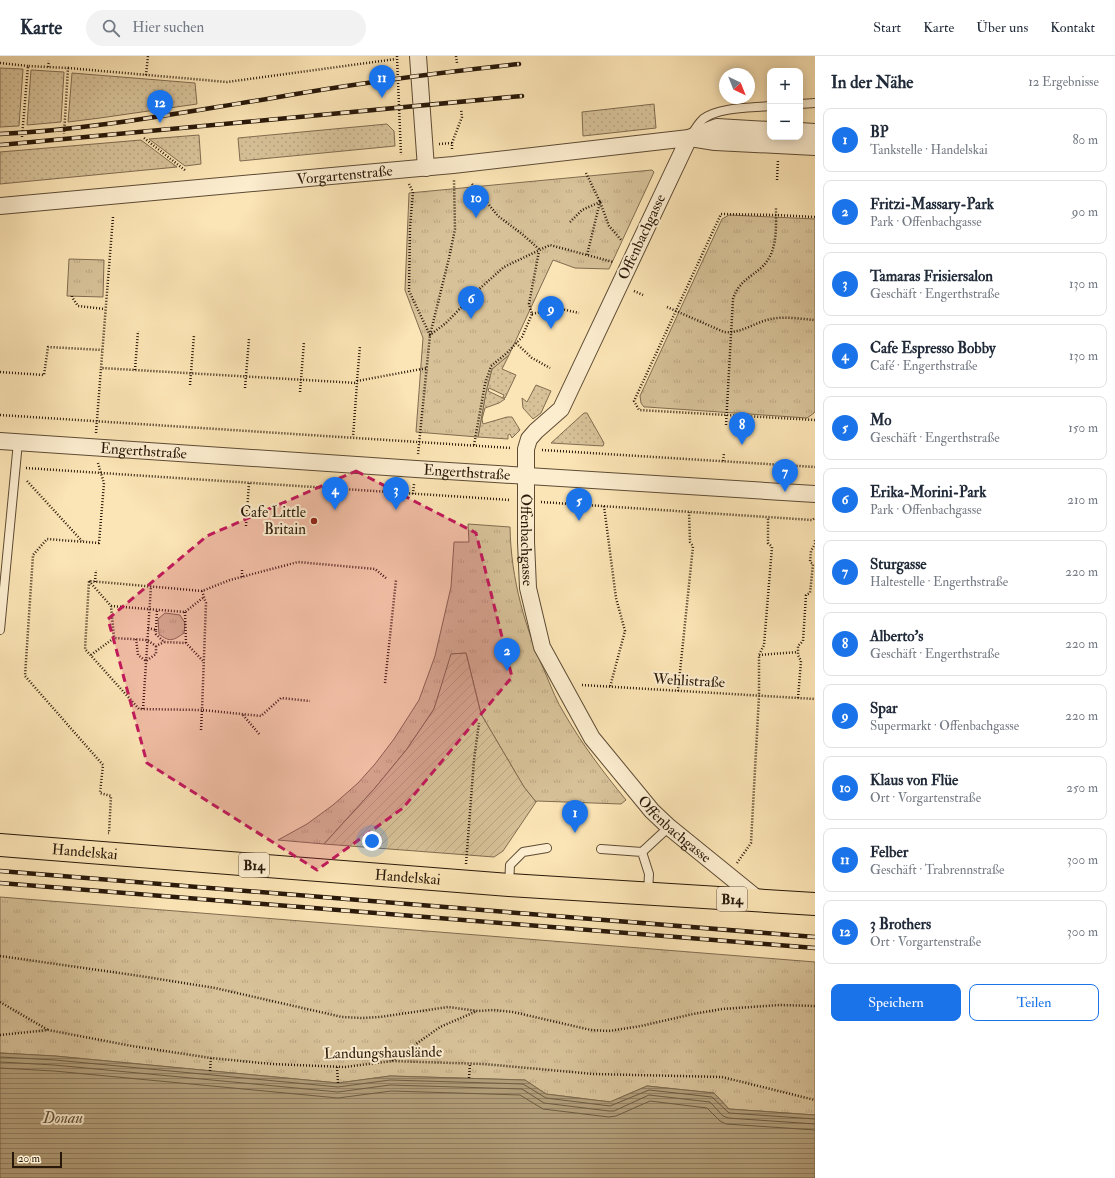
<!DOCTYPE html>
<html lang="de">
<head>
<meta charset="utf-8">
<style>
	:root { --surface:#fff; --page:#f2f2f3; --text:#1f2937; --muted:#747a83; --line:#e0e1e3; --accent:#1a73e8 }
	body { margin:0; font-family:"IM FELL Double Pica",serif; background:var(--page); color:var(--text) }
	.controls { position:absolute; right:12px; top:12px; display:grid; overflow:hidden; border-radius:8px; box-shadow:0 2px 10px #0003 }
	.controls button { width:36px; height:36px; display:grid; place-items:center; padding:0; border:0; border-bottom:1px solid var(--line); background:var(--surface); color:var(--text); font:20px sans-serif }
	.compass { position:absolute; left:719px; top:12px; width:36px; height:36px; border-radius:50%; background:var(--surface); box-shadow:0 2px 10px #0003; rotate:137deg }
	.scale { position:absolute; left:12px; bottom:10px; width:50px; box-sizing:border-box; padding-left:4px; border:2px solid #281809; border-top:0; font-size:11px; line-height:14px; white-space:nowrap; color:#281809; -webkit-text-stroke:3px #fcedcf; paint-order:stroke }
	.you { position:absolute; left:372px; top:785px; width:14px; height:14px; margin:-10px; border:3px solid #fff; border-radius:50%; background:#1a73e8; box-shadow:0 0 0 6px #1a73e833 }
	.badge { display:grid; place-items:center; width:26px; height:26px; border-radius:50%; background:var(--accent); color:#fff; font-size:13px; font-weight:700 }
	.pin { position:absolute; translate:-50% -33px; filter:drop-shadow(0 1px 2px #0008) }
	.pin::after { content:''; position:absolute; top:21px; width:14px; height:12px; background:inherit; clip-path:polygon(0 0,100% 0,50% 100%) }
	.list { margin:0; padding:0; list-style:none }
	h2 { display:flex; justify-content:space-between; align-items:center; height:52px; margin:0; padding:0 16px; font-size:17px }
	h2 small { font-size:13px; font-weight:400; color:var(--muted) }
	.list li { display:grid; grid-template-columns:26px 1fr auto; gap:12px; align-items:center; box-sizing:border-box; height:64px; margin:0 8px 8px; padding:0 8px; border:1px solid var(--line); border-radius:8px }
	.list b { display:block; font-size:15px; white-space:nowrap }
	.list p { margin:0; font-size:13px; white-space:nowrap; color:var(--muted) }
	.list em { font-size:13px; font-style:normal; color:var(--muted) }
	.actions { display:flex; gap:8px; padding:12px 16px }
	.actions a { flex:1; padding:9px 0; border:1px solid var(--accent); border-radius:8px; text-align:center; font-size:14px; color:var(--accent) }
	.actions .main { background:var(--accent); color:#fff }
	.icon { flex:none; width:22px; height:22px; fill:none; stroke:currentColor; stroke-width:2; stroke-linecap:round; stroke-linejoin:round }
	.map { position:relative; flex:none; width:815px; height:1122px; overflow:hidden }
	header { display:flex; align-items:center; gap:24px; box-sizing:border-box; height:56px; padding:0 20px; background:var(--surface); border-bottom:1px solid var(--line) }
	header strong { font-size:19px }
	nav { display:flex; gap:22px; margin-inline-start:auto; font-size:14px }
	.search { width:280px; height:36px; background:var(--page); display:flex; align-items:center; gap:10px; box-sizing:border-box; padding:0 14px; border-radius:22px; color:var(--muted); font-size:15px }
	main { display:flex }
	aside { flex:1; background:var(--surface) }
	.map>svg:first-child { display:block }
	.grass { fill:url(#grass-dots); stroke:#806c50 }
	.park { fill:url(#park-tufts); stroke:#806c50 }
	.garden { fill:url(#garden-furrows); stroke:#806c50 }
	.water { fill:url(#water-rules); stroke:#7b694d }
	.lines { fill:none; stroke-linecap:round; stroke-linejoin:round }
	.shore { stroke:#6e5c42; stroke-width:1 }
	.lane-casing { stroke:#5d4b34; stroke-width:10 }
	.street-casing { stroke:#5d4b34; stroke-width:18 }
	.primary-casing { stroke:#281809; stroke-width:24 }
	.path { stroke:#281809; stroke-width:2.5; stroke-dasharray:1 2; stroke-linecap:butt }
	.lane { stroke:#fcedcf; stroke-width:8 }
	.street { stroke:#fcedcf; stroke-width:16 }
	.primary { stroke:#fbe4b5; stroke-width:22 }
	.rail-casing { stroke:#281809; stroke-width:4.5 }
	.rail { stroke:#fcedcf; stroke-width:3; stroke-dasharray:9; stroke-linecap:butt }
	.marked { fill:#c2185b; fill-opacity:0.2; stroke:#c2185b; stroke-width:3; stroke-dasharray:8 5; stroke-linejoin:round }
	.poi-dot { fill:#8f2418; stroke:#fcedcf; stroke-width:1.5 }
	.labels { text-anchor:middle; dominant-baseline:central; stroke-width:4; stroke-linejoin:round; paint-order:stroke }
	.shield { fill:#fcedcf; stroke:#685844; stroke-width:1 }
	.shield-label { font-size:14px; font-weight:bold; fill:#281809 }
	.street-label { font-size:15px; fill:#281809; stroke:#fcedcf }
	.poi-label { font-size:15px; fill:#281809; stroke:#fcedcf; text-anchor:end }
	.water-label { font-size:16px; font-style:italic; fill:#604e37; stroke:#fcedcf }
</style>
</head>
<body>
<header>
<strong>Karte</strong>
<div class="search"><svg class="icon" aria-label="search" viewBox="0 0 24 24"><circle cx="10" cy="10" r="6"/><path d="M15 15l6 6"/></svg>Hier suchen</div>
<nav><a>Start</a><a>Karte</a><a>Über uns</a><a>Kontakt</a></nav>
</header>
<main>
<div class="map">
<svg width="815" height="1122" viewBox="0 0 815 1122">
	<defs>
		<pattern id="grass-dots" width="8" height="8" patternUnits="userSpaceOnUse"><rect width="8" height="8" fill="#d7c198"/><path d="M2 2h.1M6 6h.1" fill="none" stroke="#b9a582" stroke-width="1.8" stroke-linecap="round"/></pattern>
		<pattern id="park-tufts" width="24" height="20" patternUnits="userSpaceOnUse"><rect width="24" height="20" fill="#d7c198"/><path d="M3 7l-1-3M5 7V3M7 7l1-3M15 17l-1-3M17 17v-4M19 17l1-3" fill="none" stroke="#b9a582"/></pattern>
		<pattern id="garden-furrows" width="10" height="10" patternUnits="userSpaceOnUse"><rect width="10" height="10" fill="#d7c198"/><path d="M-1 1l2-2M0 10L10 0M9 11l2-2" fill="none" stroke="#b9a582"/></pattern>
		<pattern id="water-rules" width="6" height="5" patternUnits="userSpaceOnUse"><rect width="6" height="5" fill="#b39f7b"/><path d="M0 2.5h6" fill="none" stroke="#928163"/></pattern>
	</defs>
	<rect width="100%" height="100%" fill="#fbe4b5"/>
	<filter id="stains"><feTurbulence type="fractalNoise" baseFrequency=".005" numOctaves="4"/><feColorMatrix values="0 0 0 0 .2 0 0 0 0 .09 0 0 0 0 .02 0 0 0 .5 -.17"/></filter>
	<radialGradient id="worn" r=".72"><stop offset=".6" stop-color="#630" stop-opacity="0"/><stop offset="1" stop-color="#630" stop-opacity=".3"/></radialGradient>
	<!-- grass -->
	<path class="grass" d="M 0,12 L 23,13 L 19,70 L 0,71 Z
		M 31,14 L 64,16 L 61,66 L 27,69 Z
		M 72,17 L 195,27 L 197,48 L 100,62 L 68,66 Z
		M 654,48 L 656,72 L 583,80 L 582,56 Z
		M 387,68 L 394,75 L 395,90 L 240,105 L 238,82 Z
		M 199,79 L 201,108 L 185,110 L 149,83 Z
		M 141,84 L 177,111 L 0,128 L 0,96 Z
		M 509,299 L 502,313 L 516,319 L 505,342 L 503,341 L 504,339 L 489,332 L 488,335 L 505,343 L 499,347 L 485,352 L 482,363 L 483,368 L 507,361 L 512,361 L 520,374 L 512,382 L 510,378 L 508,379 L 508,383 L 478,381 L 486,336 L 492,313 Z
		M 536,329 L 551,335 L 541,357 L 533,363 L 523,352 L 522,342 L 527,346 Z
		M 584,357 L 587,357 L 604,387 L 603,390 L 551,387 Z"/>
	<!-- park -->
	<path class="park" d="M 652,114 L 654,116 L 609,213 L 575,212 L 553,204 L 509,299 L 492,313 L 486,336 L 478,381 L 416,376 L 423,282 L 405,234 L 409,137 Z
		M 729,159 L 815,163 L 815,355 L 814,357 L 807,362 L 647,351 L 644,351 L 641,347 L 640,340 L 722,163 Z
		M 69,203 L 104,204 L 103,241 L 67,240 Z
		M 468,468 L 510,471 C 511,524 525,572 547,621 C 552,633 557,646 564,657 C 582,688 603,716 626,744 L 621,748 L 537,745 L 536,746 L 524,731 L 481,658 L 466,597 L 452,598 L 434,653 L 407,693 L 375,732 L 324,788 L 278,784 L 307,768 L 333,749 L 358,727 L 375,708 L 394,683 L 419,644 L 435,600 L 451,531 L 454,486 L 469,486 Z
		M 165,557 L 180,559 L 185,567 L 184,577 C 174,584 170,587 159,578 L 158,563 Z
		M 0,841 L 815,906 L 815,1059 L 729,1053 L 714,1037 L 647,1030 L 610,1046 L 546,1038 L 525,1024 L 390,1020 L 338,1027 L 55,1000 L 0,997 Z"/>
	<!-- garden -->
	<path class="garden" d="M 466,597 L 481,658 L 524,731 L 536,746 L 503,795 L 494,801 L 324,788 L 375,732 L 407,693 L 434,653 L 451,598 Z"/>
	<!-- water -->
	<path class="water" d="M 0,997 L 55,1000 L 338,1027 L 390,1020 L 525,1024 L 546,1038 L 610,1046 L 647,1030 L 714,1037 L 729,1053 L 815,1059 L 815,1122 L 0,1122 Z"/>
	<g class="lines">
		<!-- shore -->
		<path class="shore" d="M 0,1001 L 55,1004 L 338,1031 L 390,1024 L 523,1028 L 546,1042 L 610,1050 L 649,1034 L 712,1041 L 729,1057 L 815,1063
			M 0,1006 L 54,1009 L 338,1036 L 390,1029 L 522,1033 L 544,1047 L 609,1055 L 614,1055 L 649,1039 L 710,1046 L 723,1060 L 728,1062 L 815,1068
			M 0,1012 L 54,1015 L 338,1042 L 391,1035 L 520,1039 L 543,1053 L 609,1061 L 616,1060 L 650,1045 L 707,1052 L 720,1065 L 726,1068 L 815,1074"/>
		<!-- lane casing -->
		<g class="lane-casing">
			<path id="lane" d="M 800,48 L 815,47
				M 692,78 C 695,73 699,67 703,63 C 719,51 751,52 770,50
				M 0,574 L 18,386
				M 601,793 L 642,796 L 669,771
				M 642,796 L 649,818 L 648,836
				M 509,829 L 510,809 L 523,796 L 547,792"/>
		</g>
		<!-- street casing -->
		<g class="street-casing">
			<g id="street">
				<path d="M 418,0 L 426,112"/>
				<path d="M 800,75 L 815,76"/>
				<path id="s1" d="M 689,82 L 561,353 L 536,375 L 529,383 L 526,393 L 526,486 L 528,532 L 542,591 L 592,682 L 652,755 L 669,771 L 759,844"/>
				<path d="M 690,82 L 715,86 L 815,91"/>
				<path id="s2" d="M 0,150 L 453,109 L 689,82 L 717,71 L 770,74"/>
				<path id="s3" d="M 0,385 L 416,413 L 815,438"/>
			</g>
		</g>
		<!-- primary casing -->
		<g class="primary-casing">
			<g id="primary">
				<path id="s4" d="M 0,789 L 509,829 L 815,848"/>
			</g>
		</g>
		<!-- path -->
		<path class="path" d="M 397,0 L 401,99
			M 456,0 L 457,7
			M 0,7 L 28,10
			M 48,11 L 49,5
			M 68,12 L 227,26 L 396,3
			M 146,19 L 148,0
			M 22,81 L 28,10 L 68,12 L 64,78
			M 144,82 L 186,115
			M 452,87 L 462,61 L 461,53
			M 439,88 L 452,87 L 452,93
			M 586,117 L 600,146 L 609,170 L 622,185
			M 777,124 L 778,104
			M 409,128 L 413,136 L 410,171 L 409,235 L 430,279 L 446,267 L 476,236 L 504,211 L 550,189 L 613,206
			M 472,128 L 498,160 L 522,178 L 540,194
			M 113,161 L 101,312 L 357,327 L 353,381
			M 815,161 L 776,159 L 721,158 L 634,345 L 639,354 L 815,364
			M 570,166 L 582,154 L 600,146 L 587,199
			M 634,235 L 643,239
			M 72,240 L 72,241 L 78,250 L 105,253
			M 667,251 L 724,276 C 741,278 755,266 771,263 C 785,260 801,263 815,264
			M 532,258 L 557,252 L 579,257
			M 516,287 L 532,302 L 550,312
			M 135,314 L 138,275
			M 0,316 L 44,319 L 48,291 L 102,294
			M 357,325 L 427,312
			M 357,325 L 360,290
			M 190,329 L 194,279
			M 245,332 L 249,283
			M 300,336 L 304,286
			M 0,359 L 511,392
			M 726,369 L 733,243 C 739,225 750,222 762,211 C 778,196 776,171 776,151
			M 96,377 L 101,312
			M 474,389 L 485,328 L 491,310 L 507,297 L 522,281 L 532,258 L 529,248 L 539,195
			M 542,394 L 815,411
			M 418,398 L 430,279 L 449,202 L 455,173 L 454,124
			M 723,405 L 724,397
			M 98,407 L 104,427 L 99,487 L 47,483 L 33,499 L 25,620 L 103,709 L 100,737 L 111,740 L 109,777 L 108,777
			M 26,412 L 510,444
			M 27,425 L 82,485
			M 413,438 L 414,428
			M 541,446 L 812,464 L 815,462
			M 604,450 L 616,542 L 625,575 L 610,631
			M 246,470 L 249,427
			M 242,521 L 242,514
			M 89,525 L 111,550 L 114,582
			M 95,526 L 96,514
			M 202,535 L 206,547 L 202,654 L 139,653 L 85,593 L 89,525 L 202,535 L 230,524 L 298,506 L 375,513 L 387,523
			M 111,550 L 185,556 L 204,541
			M 185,556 L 186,587
			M 148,572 L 156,574 L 156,578 L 164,586 L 186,587 L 204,606
			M 156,574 L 157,554
			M 136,583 L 138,599 L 146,605 L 156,598 L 156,590
			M 91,599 L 114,582 L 147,584 L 156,590 L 164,586
			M 759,599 L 798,596
			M 385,627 L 396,524
			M 582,629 L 815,643
			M 678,635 L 693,490 L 690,486 L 689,456
			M 798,642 L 801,605 L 798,599 L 798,590 L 803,585 L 806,539 L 810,537 L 813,508 L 810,506 L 811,495 L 815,488 L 815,483
			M 143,653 L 151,530
			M 243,659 L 260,679
			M 201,674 L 202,654 L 261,660 L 281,642 L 310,645
			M 737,807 L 751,787 L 759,640 L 759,599 L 764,589 L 772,491 L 768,487 L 768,461
			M 466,808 L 474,704 L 479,667
			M 0,900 L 140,920 L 215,932 L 342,961 L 362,962 L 380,961 L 448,951 L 478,955 L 494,954 L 513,956 L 591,974 L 609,975 L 641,970 L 693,958 L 722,953 L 780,949 L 815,950
			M 0,946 L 48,974
			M 0,979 L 48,974 L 132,990 L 211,1002 L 272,1008 L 345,1011 L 392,1005 L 484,1008 L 594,1018 L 722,1021 L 815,1044
			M 392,1005 L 440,971 L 477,955
			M 337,1011 L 338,1027
			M 210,1015 L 211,1002
			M 469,1022 L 470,1007"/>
		<!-- lane -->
		<use href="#lane" class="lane"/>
		<!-- street -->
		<use href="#street" class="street"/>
		<!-- primary -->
		<use href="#primary" class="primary"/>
		<!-- rail casing -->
		<g class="rail-casing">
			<path id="rail" d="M 0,78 C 90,74 178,57 267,43 C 351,28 435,17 519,8
				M 0,89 L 522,40
				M 0,815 L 815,881
				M 0,827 L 815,892"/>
		</g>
		<!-- rail -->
		<use href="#rail" class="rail"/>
	</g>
	<!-- marked area -->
	<path class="marked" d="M 356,415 L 476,477 L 512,621 L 403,752 L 317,814 L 147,707 L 108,563 L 207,480 Z"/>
	<!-- markers -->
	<circle class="poi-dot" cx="314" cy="465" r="4"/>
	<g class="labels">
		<!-- shield labels -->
		<g class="shield">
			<rect x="239" y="797" width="30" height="24" rx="3"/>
			<rect x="717" y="831" width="30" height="24" rx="3"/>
		</g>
		<g class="shield-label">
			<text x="254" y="809">B14</text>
			<text x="732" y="843">B14</text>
		</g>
		<!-- street labels -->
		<g class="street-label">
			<text stroke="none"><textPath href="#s2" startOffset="346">Vorgartenstraße</textPath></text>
			<text transform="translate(642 181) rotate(-65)">Offenbachgasse</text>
			<text stroke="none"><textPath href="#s3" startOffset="144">Engerthstraße</textPath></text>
			<text stroke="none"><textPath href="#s3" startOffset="468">Engerthstraße</textPath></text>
			<text stroke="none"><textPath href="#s1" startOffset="445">Offenbachgasse</textPath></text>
			<text transform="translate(689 625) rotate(3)">Wehlistraße</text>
			<text stroke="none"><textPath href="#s1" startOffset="781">Offenbachgasse</textPath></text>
			<text stroke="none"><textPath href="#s4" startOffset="85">Handelskai</textPath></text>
			<text stroke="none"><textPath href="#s4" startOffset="409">Handelskai</textPath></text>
			<text transform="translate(383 997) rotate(-1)">Landungshauslände</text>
		</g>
		<!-- poi labels -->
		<g class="poi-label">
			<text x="306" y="456">Cafe Little<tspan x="306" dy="17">Britain</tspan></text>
		</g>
		<!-- water labels -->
		<g class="water-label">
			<text x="63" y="1062">Donau</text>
		</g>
	</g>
	<rect width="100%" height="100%" filter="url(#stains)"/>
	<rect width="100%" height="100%" fill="url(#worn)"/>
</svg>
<div class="controls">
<button>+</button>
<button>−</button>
</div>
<svg class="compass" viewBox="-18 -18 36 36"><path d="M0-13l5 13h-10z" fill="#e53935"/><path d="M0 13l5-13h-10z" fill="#747a83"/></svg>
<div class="scale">20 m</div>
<div class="you"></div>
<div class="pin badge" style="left:575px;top:777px">1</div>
<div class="pin badge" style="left:507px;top:615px">2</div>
<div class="pin badge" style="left:396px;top:454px">3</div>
<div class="pin badge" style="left:335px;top:454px">4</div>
<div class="pin badge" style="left:579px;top:465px">5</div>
<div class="pin badge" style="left:471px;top:263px">6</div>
<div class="pin badge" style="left:785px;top:436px">7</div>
<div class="pin badge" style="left:742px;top:389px">8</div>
<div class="pin badge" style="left:551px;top:273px">9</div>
<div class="pin badge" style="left:476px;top:162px">10</div>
<div class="pin badge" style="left:382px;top:42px">11</div>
<div class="pin badge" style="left:160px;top:67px">12</div>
</div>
<aside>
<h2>In der Nähe<small>12 Ergebnisse</small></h2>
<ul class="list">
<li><span class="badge">1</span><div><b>BP</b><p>Tankstelle · Handelskai</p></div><em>80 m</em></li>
<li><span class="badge">2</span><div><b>Fritzi-Massary-Park</b><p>Park · Offenbachgasse</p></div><em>90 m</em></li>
<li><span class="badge">3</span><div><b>Tamaras Frisiersalon</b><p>Geschäft · Engerthstraße</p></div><em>130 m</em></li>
<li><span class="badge">4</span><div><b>Cafe Espresso Bobby</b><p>Café · Engerthstraße</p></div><em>130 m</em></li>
<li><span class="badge">5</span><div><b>Mo</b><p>Geschäft · Engerthstraße</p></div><em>150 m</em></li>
<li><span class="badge">6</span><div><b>Erika-Morini-Park</b><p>Park · Offenbachgasse</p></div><em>210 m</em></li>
<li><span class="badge">7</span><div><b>Sturgasse</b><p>Haltestelle · Engerthstraße</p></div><em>220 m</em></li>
<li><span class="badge">8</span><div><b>Alberto's</b><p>Geschäft · Engerthstraße</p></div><em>220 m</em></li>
<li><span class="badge">9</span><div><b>Spar</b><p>Supermarkt · Offenbachgasse</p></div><em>220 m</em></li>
<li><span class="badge">10</span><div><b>Klaus von Flüe</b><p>Ort · Vorgartenstraße</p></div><em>250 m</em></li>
<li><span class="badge">11</span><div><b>Felber</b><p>Geschäft · Trabrennstraße</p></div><em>300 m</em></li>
<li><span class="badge">12</span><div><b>3 Brothers</b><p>Ort · Vorgartenstraße</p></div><em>300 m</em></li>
</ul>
<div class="actions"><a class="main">Speichern</a><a>Teilen</a></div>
</aside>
</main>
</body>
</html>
